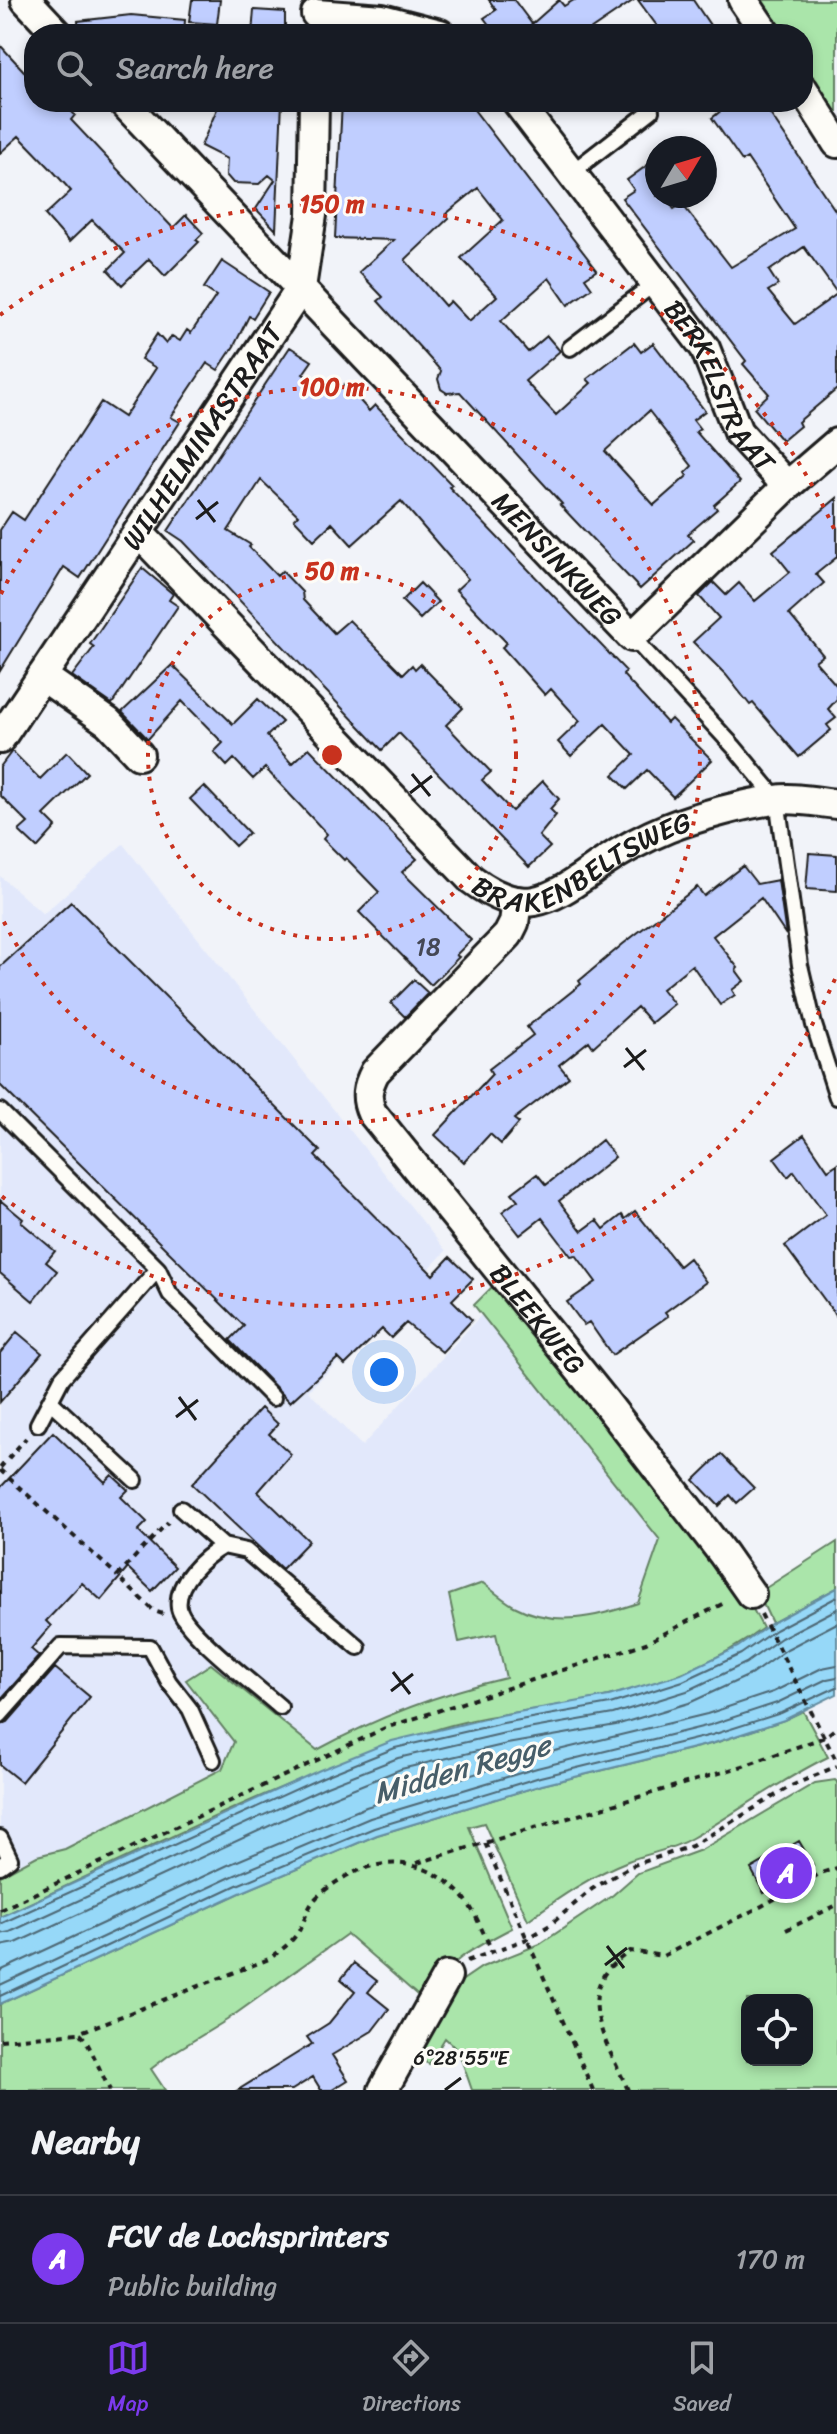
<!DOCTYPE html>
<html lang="en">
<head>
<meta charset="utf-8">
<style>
	:root { --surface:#171b24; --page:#242831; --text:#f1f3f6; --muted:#9ea1a6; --line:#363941; --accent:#7c3aed }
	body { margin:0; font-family:Sriracha,sans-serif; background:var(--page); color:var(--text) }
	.controls { position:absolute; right:24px; bottom:24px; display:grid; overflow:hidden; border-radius:16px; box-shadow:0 4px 12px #0003 }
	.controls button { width:72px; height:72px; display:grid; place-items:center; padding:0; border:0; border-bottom:2px solid var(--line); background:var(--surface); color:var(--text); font:40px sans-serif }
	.compass { position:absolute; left:645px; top:136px; width:72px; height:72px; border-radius:50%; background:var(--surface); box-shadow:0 4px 12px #0003; rotate:52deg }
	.you { position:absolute; left:384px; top:1372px; width:28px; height:28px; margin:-20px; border:6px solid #fff; border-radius:50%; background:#1a73e8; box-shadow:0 0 0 12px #1a73e833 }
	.badge { display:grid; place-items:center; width:52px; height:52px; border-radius:50%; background:var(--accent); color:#fff; font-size:26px; font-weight:700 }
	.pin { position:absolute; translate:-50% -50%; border:4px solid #fff; box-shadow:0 2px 8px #0006 }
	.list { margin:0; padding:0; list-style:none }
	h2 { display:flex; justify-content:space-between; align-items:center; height:104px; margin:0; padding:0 32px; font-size:34px }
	h2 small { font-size:26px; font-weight:400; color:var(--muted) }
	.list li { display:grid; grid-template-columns:52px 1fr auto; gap:24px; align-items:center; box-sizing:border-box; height:128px; padding:0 32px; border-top:2px solid var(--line) }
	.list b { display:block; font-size:30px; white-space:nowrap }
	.list p { margin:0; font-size:26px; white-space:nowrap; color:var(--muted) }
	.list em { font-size:26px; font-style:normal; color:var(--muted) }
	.icon { flex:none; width:44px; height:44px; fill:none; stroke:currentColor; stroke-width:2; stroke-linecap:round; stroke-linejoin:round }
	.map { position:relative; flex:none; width:837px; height:2090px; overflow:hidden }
	.search { position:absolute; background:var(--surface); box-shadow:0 4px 12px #0003; left:24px; right:24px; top:24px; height:88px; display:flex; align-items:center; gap:20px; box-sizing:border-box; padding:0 28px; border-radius:32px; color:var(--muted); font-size:30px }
	.sheet { height:232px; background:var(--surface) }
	nav { display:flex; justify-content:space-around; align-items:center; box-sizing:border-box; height:112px; border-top:2px solid var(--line); background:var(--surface); font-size:22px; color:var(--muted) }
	nav a { display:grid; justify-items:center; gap:4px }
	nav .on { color:var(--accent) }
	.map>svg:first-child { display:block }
	.built { fill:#e2e8fb }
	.green { fill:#aae5aa; stroke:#638063; stroke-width:2; fill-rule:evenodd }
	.water { fill:#96d8f8; stroke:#658da0; stroke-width:2 }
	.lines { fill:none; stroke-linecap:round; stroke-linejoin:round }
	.shore { stroke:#4d6774; stroke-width:2 }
	.building { fill:#c0ceff; stroke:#1c1c1c; stroke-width:2; fill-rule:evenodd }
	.lane-casing { stroke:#1c1c1c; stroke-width:20 }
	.street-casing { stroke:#1c1c1c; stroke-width:34 }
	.path { stroke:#1c1c1c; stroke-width:4; stroke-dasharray:6 6; stroke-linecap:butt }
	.lane { stroke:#fdfcf7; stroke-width:14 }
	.street { stroke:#fdfcf7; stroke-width:28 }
	.ticks { fill:none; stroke:#1c1c1c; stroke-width:3 }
	.ring { fill:none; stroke:#c8321e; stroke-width:4; stroke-dasharray:4 8 }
	.labels { text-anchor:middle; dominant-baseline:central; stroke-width:6; stroke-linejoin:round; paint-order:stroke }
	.number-label { font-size:24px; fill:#454855 }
	.street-label { font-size:28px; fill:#1c1c1c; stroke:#fdfcf7 }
	.water-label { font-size:30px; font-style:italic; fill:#475e69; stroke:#fdfcf7 }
	.ticks-label { font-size:20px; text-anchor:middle; fill:#1c1c1c; stroke:#fdfcf7; stroke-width:6; stroke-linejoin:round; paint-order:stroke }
	.centre { fill:#c8321e; stroke:#fdfcf7; stroke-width:4 }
	.ring-label { font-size:24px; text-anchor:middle; font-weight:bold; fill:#c8321e; stroke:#fdfcf7; stroke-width:6; stroke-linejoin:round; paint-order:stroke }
</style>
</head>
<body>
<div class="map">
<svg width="837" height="2090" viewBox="0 0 837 2090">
	<rect width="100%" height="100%" fill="#f1f3f9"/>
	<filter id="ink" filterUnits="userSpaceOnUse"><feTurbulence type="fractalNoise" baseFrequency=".0125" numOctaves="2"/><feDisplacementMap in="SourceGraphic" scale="16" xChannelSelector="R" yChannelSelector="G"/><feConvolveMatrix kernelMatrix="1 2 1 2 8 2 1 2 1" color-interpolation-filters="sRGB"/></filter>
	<g filter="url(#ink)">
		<!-- built -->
		<path class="built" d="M 123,844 L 446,1251 L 397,1302 L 383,1329 L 345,1367 L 339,1361 L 308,1391 L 362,1446 L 482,1314 L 710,1603 L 0,1904 L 0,876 L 43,914 Z"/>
		<!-- green -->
		<path class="green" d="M 760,0 L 837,0 L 837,114 L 803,63 L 803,34 L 784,34 Z
			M 497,1282 L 747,1598 L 763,1628 C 718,1662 663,1683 608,1696 C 553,1709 496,1712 441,1728 C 288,1776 145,1850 0,1917 L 0,1876 L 37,1856 L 65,1849 L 222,1769 L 234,1742 L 186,1680 L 211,1664 L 317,1750 C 376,1718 441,1693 506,1678 L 496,1634 L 459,1642 L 449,1595 L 483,1583 C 493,1591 503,1600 514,1606 C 555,1628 597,1617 638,1603 L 660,1540 L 474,1305 Z
			M 837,1542 L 837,1588 L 772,1623 L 758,1593 Z
			M 803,1711 L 828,1757 C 780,1780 738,1812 692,1838 C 672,1850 649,1853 628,1861 C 592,1875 560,1897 528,1920 L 484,1823 L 469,1827 L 512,1928 C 475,1947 444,1963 423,2000 L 347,1934 L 227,2020 L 168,2056 L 151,2069 L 165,2090 L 0,2090 L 0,2004 L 240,1893 L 377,1835 L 542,1785 L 715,1743 L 784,1720 Z
			M 835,1780 L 837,1782 L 837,2090 L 472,2090 L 458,2050 L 445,2038 L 429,2064 L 413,2056 L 454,1986 L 482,1967 L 540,1944 L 613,1895 L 638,1873 L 701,1850 L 815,1783 ZM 747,2000 L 807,2000 L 807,2060 L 747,2060 Z"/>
		<!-- water -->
		<path class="water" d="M 837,1588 L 837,1694 L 784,1720 L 714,1743 L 542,1785 L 377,1835 L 240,1893 L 0,2004 L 0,1917 L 320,1770 L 392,1741 L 501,1715 L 609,1696 L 681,1674 L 738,1647 L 772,1623 Z"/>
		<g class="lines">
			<!-- shore -->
			<path class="shore" d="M 0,1924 L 323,1777 L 395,1748 L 503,1723 L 610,1704 L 683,1681 L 741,1654 L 775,1630 L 837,1597
				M 0,1934 L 10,1932 L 327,1786 L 398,1758 L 505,1733 L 613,1714 L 687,1691 L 746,1663 L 781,1638 L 837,1609
				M 0,1946 L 16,1943 L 332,1797 L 401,1769 L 507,1744 L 616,1725 L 689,1703 L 752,1674 L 787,1649 L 837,1623
				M 0,1971 L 228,1865 L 366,1807 L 534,1756 L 707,1714 L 773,1692 L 822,1668 L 837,1665
				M 0,1985 L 233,1876 L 370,1818 L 537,1768 L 710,1725 L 777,1703 L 827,1679 L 837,1677
				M 0,1996 L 237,1885 L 374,1828 L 540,1777 L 712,1735 L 781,1713 L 837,1687"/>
		</g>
		<!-- building -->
		<path class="building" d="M 192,0 L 220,0 L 217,24 L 189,22 Z
			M 489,0 L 514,0 L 532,24 L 559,0 L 564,6 L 574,0 L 634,0 L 584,34 L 496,34 L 484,18 L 496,10 Z
			M 638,0 L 693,0 L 716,34 L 663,34 Z
			M 254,10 L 285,12 L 285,34 L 252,34 Z
			M 131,15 L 185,20 L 184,34 L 79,34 L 78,21 Z
			M 0,45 L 34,82 L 34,102 L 62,102 L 75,115 L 71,120 L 173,228 L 186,215 L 203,233 L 196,240 L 199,242 L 165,276 L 149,259 L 122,285 L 108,270 L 125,253 L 92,220 L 69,242 L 45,215 L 71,191 L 53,171 L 19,136 L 0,153 Z
			M 220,102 L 282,102 L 276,230 L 256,209 L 275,180 L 269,175 L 259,184 L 233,183 L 226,175 L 227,159 L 201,146 Z
			M 342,102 L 468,102 L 597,270 L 585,278 L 592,288 L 568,305 L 549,278 L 501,321 L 528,352 L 547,336 L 560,351 L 525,381 L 556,415 L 591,383 L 587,379 L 634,343 L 641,352 L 653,343 L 705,411 L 693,420 L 700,429 L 696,432 L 740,482 L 714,505 L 717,509 L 688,534 L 694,540 L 640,589 L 560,505 L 562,504 L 460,392 L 447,393 L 441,389 L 438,379 L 441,371 L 378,301 L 383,297 L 359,272 L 394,240 L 335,238 ZM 478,188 L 503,220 L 461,258 L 497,296 L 469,321 L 450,301 L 445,306 L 405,260 L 449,218 L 446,214 ZM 649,411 L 692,466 L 685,473 L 687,476 L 654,505 L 605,451 Z
			M 732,102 L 762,102 L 837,213 L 837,293 L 804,247 L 769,271 L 778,285 L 768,291 L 795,324 L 837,294 L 837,389 L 798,422 L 800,426 L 782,441 L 754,408 L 769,394 L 743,364 L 746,361 L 622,198 L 634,190 L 627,180 L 657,158 L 657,196 L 664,196 L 674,209 L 682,204 L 731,267 L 795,229 L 747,158 L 742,161 L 712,118 Z
			M 222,261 L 269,292 L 253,318 L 249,316 L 234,346 L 218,370 L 207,363 L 171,417 L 180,422 L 80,578 L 64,567 L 0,671 L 0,530 L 12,512 L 24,520 L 101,402 L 124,417 L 156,368 L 141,359 L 157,334 L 166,344 L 172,336 L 180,341 L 187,330 L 191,333 L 216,296 L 204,288 Z
			M 290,347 L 312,361 L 303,374 L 334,394 L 345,384 L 369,411 L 375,405 L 452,485 L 449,487 L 626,671 L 623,675 L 667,723 L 671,719 L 712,760 L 673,797 L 647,770 L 627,789 L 613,775 L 634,755 L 605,724 L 571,756 L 558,742 L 580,721 L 551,689 L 545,695 L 502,647 L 507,643 L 456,590 L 468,579 L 401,501 L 352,545 L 332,523 L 314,540 L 294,519 L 298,515 L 261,480 L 228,531 L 251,545 L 249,547 L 277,576 L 282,571 L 302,592 L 303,600 L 334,633 L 349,620 L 403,674 L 412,665 L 415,669 L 420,664 L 463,708 L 446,725 L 491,772 L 482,780 L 512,811 L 543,781 L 559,799 L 550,809 L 556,815 L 539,836 L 550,847 L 529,867 L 399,733 L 382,750 L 183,541 L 168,531 Z
			M 837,498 L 837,557 L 816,574 L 824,583 L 789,614 L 823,655 L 815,661 L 837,686 L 837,699 L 828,709 L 836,718 L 827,725 L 831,730 L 799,757 L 753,703 L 750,705 L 726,675 L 693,642 L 719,618 L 699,596 L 713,582 L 726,595 L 739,583 L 755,601 L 790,572 L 773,551 Z
			M 142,568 L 173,594 L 169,600 L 178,606 L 112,704 L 72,676 L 94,647 L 90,644 Z
			M 420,583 L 438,602 L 420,619 L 402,601 Z
			M 172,665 L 233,724 L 258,699 L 282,722 L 267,736 L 292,764 L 309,748 L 417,859 L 402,872 L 471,940 L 456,955 L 459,957 L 431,985 L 359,912 L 379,892 L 346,858 L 344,860 L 323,839 L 327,834 L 265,768 L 253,779 L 234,759 L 227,766 L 214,752 L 223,743 L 182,701 L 148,739 L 122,712 Z
			M 12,751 L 40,779 L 67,752 L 87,773 L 44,815 L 56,827 L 37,848 L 19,831 L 28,823 L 0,795 L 0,767 Z
			M 204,786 L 249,833 L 235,846 L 190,799 Z
			M 809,853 L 837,855 L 837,891 L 806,889 Z
			M 743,866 L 757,884 L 778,880 L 786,935 L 761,898 L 713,936 L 738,968 L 736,970 L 744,981 L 732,990 L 735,995 L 720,1005 L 692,965 L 662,989 L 674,1004 L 651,1023 L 637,1007 L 593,1047 L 589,1041 L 559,1065 L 569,1077 L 514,1119 L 519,1123 L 501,1144 L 490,1134 L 464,1162 L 435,1135 L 492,1074 L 489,1069 L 533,1035 L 527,1027 L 581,984 L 579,981 L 623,944 L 697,887 L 704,896 Z
			M 71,902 L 320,1151 L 315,1156 L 433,1275 L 450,1257 L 473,1279 L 452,1300 L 472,1320 L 442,1352 L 406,1323 L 391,1338 L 382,1329 L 345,1365 L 338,1358 L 290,1402 L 230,1340 L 244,1326 L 0,1085 L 0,967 Z
			M 414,980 L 428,993 L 405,1017 L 391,1003 Z
			M 804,1135 L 828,1170 L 837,1164 L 837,1317 L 785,1246 L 826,1215 L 794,1171 L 788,1177 L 774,1158 Z
			M 602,1140 L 615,1157 L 559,1201 L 582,1231 L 597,1220 L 604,1229 L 622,1215 L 625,1219 L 635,1211 L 679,1266 L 689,1258 L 706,1282 L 665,1312 L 668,1316 L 612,1355 L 589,1322 L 584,1325 L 567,1302 L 596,1282 L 576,1255 L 571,1256 L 542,1218 L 520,1235 L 502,1212 L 518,1200 L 512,1193 L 537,1174 L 546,1185 Z
			M 0,1200 L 23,1219 L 21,1222 L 55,1251 L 46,1262 L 57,1271 L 33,1301 L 0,1273 Z
			M 17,1332 L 42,1353 L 0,1402 L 0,1353 Z
			M 261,1408 L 278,1424 L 269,1434 L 291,1454 L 258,1492 L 309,1541 L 282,1569 L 192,1484 Z
			M 53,1432 L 105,1482 L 112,1475 L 128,1490 L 121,1497 L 147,1522 L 138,1531 L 175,1567 L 152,1591 L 128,1568 L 101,1600 L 82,1583 L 46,1621 L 51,1626 L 31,1649 L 39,1656 L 0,1700 L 0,1488 Z
			M 721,1454 L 754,1488 L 737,1503 L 730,1495 L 719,1506 L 694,1480 Z
			M 55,1668 L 90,1697 L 21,1782 L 0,1765 L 0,1725 L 8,1722 Z
			M 799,1841 L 813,1865 L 764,1893 L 751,1869 Z
			M 354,1963 L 377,1981 L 368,1992 L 389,2009 L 372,2031 L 332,2055 L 348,2080 L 332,2090 L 321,2090 L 313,2077 L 292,2090 L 238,2090 L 312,2044 L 307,2037 L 329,2023 L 355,1991 L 341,1979 Z"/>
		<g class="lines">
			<!-- lane casing -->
			<g class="lane-casing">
				<path id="lane" d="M 571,173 L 651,111
					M 570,348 L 655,283
					M 632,637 L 734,747 L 777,799 L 800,965 L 814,1025 L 837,1097
					M 0,1111 L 158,1269 L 170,1294 L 273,1398
					M 50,1401 L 135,1480
					M 38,1424 L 62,1378 L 158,1269
					M 181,1509 L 223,1546
					M 280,1707 C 260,1689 183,1631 179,1608 C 175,1582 204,1557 223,1546 L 246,1551 L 358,1647
					M 0,1715 L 61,1646 L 150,1647 L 169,1682 L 190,1709 L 213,1760
					M 0,1838 L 10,1859 L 0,1866"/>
			</g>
			<!-- street casing -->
			<g class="street-casing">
				<g id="street">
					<path d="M 26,0 L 58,34"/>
					<path d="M 743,0 L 766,34"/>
					<path d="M 316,14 L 382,19 L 440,34"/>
					<path d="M 803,89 L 837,143"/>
					<path id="s1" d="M 123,102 L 632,637 L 787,486 L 837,443"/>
					<path id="s2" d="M 517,102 L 705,348 L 738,432 L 787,486"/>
					<path id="s3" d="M 138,532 L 471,879 C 528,922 553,897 603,863 C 622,850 646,837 668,828 C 696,817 746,803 775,800 C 795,797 817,802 837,804"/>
					<path d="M 42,676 L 108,722 L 139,755"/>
					<path id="s4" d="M 0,739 L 301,288 L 312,215 L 314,102"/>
					<path id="s5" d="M 517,901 L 514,923 L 508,935 L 375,1072 C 367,1087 365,1098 372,1113 L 603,1399 L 723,1554 L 751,1594"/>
					<path d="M 383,2090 L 447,1976"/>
				</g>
			</g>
			<!-- path -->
			<path class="path" d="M 0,1468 L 26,1438
				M 0,1470 L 117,1575
				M 163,1614 L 154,1611 L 117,1576 L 168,1522
				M 761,1614 L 837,1762
				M 485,1843 L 593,2090
				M 417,1863 L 743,1766 L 825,1737 L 837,1727
				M 0,1910 L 385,1728 L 646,1643 L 726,1602
				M 786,1930 L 837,1905
				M 467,1961 L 527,1939 L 550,1925 L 592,1889 L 631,1866 L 692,1846 L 791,1786 L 837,1766
				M 80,2034 C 89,2040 102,2077 110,2090
				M 0,2040 L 78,2033 L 269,1959 C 281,1950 293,1942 300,1929 C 306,1918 307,1907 317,1897 C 360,1858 415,1849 459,1892 C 474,1907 482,1932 492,1950
				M 628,2090 C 613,2055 577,2002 610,1967 C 616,1961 624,1956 630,1951 L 663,1956 L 762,1906 L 821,1873 L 837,1868"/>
			<!-- lane -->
			<use href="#lane" class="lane"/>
			<!-- street -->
			<use href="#street" class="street"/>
		</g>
	</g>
	<!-- ticks -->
	<path class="ticks" d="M 198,500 L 215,522M 196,519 L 218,502M 412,774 L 430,796M 410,793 L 432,776M 626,1048 L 644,1070M 624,1067 L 646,1050M 179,1397 L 196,1420M 176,1417 L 198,1400M 393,1672 L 410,1694M 391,1691 L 413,1674M 607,1946 L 624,1968M 605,1965 L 627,1948M 445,2090 L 461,2078"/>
	<!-- distance rings -->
	<g class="ring">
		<circle cx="332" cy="755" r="184"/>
		<path d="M1 594A368 368 0 1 1 1 916"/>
		<path d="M835 979A551 551 0 0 1 0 1195M0 315A551 551 0 0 1 835 531"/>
	</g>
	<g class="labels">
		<!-- number labels -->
		<g class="number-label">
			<text x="428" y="947">18</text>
		</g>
		<!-- street labels -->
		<g class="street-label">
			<text stroke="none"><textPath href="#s2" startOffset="350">BERKELSTRAAT</textPath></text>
			<text stroke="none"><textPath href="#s4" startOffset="364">WILHELMINASTRAAT</textPath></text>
			<text stroke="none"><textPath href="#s1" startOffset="630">MENSINKWEG</textPath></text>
			<text stroke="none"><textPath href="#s3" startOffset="606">BRAKENBELTSWEG</textPath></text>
			<text stroke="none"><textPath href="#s5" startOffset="534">BLEEKWEG</textPath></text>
		</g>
		<!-- water labels -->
		<g class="water-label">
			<text transform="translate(462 1769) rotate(-16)">Midden Regge</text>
		</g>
	</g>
	<g class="ticks-label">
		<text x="461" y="2065">6°28'55"E</text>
	</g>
	<circle cx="332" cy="755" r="12" class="centre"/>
	<g class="ring-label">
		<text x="332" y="212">150 m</text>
		<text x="332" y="395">100 m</text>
		<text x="332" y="579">50 m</text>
	</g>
</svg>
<div class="controls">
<button><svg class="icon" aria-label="locate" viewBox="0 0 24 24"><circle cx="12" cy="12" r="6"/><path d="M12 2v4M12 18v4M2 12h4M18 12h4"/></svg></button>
</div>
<svg class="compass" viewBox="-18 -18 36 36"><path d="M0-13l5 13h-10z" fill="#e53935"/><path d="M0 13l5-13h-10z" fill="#9ea1a6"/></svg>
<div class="you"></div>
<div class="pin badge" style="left:786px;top:1873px">A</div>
<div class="search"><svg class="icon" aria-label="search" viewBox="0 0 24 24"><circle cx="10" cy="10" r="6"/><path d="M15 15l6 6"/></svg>Search here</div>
</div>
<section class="sheet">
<h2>Nearby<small></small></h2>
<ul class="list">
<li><span class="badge">A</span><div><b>FCV de Lochsprinters</b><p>Public building</p></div><em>170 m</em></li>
</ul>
</section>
<nav>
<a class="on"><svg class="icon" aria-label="map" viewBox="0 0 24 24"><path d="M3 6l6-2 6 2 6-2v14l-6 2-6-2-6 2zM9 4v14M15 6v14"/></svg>Map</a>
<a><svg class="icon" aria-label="directions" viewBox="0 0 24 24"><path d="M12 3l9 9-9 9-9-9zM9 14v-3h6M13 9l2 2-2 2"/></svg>Directions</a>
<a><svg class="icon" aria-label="saved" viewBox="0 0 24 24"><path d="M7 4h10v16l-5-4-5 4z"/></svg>Saved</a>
</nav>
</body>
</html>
